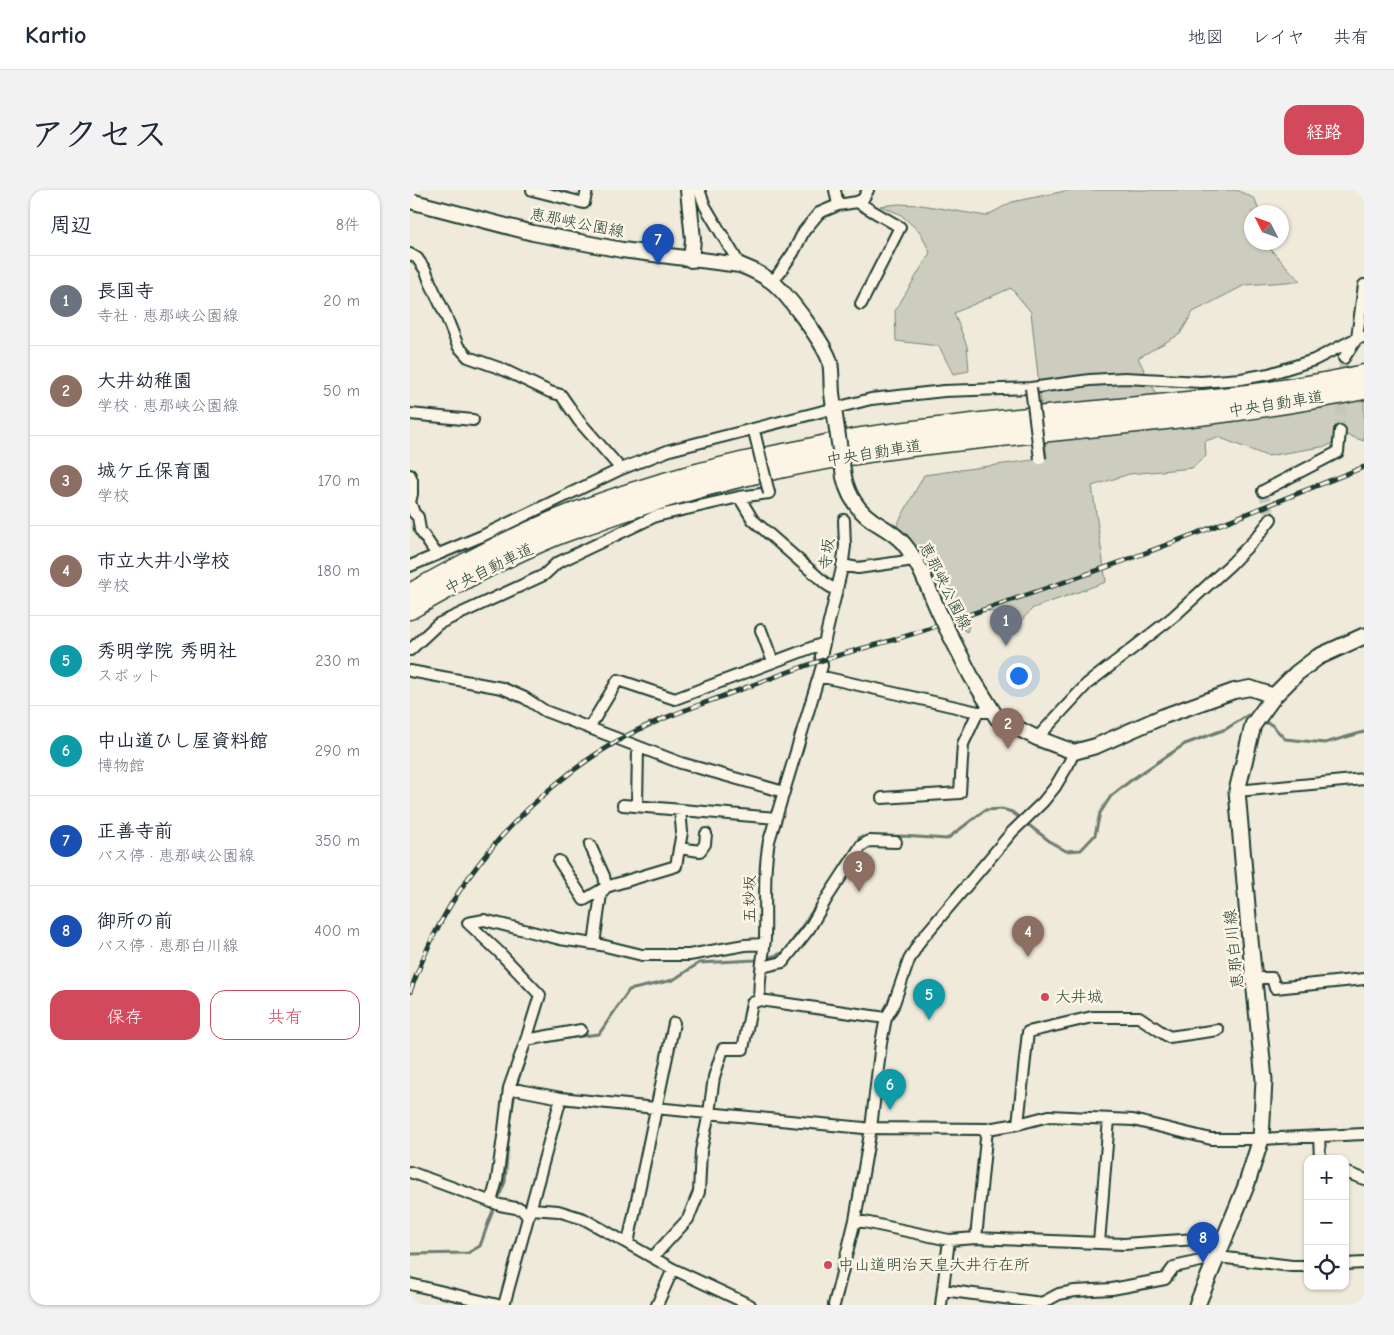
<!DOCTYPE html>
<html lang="ja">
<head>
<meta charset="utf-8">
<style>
	:root { --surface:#fff; --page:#f2f2f3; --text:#1f2937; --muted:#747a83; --line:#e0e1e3; --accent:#d1495b }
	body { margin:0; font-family:"Comic Neue","Klee One",sans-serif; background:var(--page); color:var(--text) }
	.controls { position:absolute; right:15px; bottom:15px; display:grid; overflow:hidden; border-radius:10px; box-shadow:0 1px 4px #0004 }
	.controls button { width:45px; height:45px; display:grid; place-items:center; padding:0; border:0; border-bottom:1px solid var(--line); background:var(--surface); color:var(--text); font:25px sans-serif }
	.compass { position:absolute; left:834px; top:15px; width:45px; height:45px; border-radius:50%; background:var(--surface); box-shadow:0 1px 4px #0004; rotate:312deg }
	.you { position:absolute; left:608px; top:485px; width:18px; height:18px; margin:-12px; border:4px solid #fff; border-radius:50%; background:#1a73e8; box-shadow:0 0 0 8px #1a73e833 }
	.badge { display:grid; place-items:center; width:32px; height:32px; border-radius:50%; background:var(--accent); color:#fff; font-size:16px; font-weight:700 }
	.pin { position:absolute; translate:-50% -41px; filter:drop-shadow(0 1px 2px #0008) }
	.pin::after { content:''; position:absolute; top:26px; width:18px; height:15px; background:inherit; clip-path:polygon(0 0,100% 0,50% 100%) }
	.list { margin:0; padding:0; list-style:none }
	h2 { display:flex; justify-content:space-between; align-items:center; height:65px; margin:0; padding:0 20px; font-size:21px }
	h2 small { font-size:16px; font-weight:400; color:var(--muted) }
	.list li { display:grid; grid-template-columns:32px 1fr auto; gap:15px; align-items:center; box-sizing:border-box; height:90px; padding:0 20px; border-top:1px solid var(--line) }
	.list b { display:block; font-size:19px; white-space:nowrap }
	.list p { margin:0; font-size:16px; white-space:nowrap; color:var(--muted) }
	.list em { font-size:16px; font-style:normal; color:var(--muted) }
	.actions { display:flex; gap:10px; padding:15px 20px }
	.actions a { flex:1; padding:11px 0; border:1px solid var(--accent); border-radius:15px; text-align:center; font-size:18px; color:var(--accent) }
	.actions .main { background:var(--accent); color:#fff }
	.icon { flex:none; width:28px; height:28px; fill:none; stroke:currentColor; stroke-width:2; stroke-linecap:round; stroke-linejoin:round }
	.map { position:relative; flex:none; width:954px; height:1115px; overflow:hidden; border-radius:15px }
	header { display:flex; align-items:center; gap:30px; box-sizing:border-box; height:70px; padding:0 25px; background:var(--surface); border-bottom:1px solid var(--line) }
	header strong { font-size:24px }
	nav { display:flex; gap:28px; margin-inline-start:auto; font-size:18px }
	.intro { display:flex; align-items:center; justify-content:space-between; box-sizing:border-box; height:120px; padding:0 30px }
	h1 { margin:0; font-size:35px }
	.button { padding:12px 22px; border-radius:15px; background:var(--accent); color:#fff; font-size:18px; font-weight:700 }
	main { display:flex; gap:30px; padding:0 30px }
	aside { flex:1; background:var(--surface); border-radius:15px; box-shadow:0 1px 4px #0004 }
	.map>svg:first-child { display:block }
	.green { fill:#cccdbf; stroke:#76857a }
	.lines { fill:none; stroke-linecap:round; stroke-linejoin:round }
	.stream { stroke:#6c7d71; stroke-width:3 }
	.minor-tunnel { stroke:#c5c7b9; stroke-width:10; stroke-dasharray:10 5; stroke-linecap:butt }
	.minor-casing { stroke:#1f3d34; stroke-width:14 }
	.secondary-casing { stroke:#1f3d34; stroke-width:18 }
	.primary-casing { stroke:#1f3d34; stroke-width:19 }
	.motorway-casing { stroke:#1f3d34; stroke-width:21 }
	.minor { stroke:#fcf5e5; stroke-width:10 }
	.secondary { stroke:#fcf5e5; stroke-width:14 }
	.primary { stroke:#fcf5e5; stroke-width:15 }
	.motorway { stroke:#fcf5e5; stroke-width:18 }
	.rail-casing { stroke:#1f3d34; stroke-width:5 }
	.rail { stroke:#fcf5e5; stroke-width:3; stroke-dasharray:9; stroke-linecap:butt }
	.minor-bridge-casing { stroke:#1f3d34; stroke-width:14; stroke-linecap:butt }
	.secondary-bridge-casing { stroke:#1f3d34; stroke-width:18; stroke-linecap:butt }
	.minor-bridge { stroke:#fcf5e5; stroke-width:10 }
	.secondary-bridge { stroke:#fcf5e5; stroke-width:14 }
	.poi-dot { fill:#d1495b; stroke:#fcf5e5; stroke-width:2 }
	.labels { text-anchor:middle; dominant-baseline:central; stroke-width:5; stroke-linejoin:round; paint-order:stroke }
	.street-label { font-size:16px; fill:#1f3d34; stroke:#fcf5e5 }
	.poi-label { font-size:16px; fill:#1f3d34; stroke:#fcf5e5; text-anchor:start }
</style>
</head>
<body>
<header>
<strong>Kartio</strong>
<nav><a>地図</a><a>レイヤ</a><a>共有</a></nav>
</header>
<div class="intro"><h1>アクセス</h1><a class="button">経路</a></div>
<main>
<aside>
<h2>周辺<small>8件</small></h2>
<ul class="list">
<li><span class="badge" style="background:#6b7280">1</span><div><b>長国寺</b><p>寺社 · 恵那峡公園線</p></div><em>20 m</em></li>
<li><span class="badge" style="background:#8d6e63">2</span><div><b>大井幼稚園</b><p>学校 · 恵那峡公園線</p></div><em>50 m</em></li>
<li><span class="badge" style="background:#8d6e63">3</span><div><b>城ケ丘保育園</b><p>学校</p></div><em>170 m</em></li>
<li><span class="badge" style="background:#8d6e63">4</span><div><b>市立大井小学校</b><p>学校</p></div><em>180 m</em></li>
<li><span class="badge" style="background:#0f9aa8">5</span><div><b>秀明学院 秀明社</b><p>スポット</p></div><em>230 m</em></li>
<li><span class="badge" style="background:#0f9aa8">6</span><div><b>中山道ひし屋資料館</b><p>博物館</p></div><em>290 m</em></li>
<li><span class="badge" style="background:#1a4fb4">7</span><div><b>正善寺前</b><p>バス停 · 恵那峡公園線</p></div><em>350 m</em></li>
<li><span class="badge" style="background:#1a4fb4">8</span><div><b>御所の前</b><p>バス停 · 恵那白川線</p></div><em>400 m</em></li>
</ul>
<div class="actions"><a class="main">保存</a><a>共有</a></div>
</aside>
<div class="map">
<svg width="954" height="1115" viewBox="0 0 954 1115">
	<rect width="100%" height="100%" fill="#efeada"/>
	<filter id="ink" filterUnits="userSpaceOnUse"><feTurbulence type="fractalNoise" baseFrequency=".02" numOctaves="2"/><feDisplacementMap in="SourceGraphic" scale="10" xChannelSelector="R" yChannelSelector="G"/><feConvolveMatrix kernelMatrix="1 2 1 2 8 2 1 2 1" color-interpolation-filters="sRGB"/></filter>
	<g filter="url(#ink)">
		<!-- green -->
		<path class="green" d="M 660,0 L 827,0 L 845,9 L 849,22 L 842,22 L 842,52 L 859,53 L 862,61 L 890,91 L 835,95 L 783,122 L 770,144 L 728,168 L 763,237 L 954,208 L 954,251 L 937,245 L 917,256 L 857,266 L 808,247 L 795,251 L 796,266 L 782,278 L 719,284 L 682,296 L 696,392 L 623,418 L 605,437 L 587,423 L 575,420 L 562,425 L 557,442 L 546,435 L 541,411 L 523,399 L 487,335 L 514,285 L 637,268 L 621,122 L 601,98 L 544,123 L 557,156 L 559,181 L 543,184 L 529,156 L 486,151 L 485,121 L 520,63 L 511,43 L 490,24 L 470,16 L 488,14 L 511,15 L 576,26 L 602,12 Z"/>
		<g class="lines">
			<!-- stream -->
			<path class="stream" d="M 851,531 L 862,535 L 875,549 L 915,553 L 954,542
				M 467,647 L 492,646 L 537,649 L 575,620 L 592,619 L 602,622 L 642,653 L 656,661 L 671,660 L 685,645 L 690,623 L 701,606 L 724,588 L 775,554 L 816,539 L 838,525 L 843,527
				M 428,682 L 450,647 L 460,647
				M 148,849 L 189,844 L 219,800 L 263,790 L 289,773 L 345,770 L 361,767 L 375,762 L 425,687
				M 0,1064 L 58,1063 L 70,1056 L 80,1028 L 95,992 L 99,938 L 106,896 L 121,852 L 122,852"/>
			<!-- minor-tunnel -->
			<path class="minor-tunnel" d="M 930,241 L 934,168
				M 853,301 L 861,329"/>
			<!-- minor casing -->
			<g class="minor-casing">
				<path id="minor" d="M 122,0 L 174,13 L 177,0
					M 289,0 L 295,16 L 330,75
					M 425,0 L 428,15
					M 447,12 L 490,37 L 451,114
					M 0,64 L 7,68 L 16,81 L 20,92 L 36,126 L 48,156 L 58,167 L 92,179 L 140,202 L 151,205 L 169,231 L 211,279
					M 363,92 L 383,63 L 394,41 L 409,23 L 428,15 L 447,12 L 453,9 L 458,0
					M 934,168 L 947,148 L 954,95
					M 0,224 L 63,230
					M 0,285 L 2,290 L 2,304 L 0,312 L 4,323 L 8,327 L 10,340 L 27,365
					M 853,301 L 928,262 L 930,241
					M 329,307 L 343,330 L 416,394 L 427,401
					M 432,375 L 448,378 L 504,370
					M 0,376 L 72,346 L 211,279 L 260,260 L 461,209 L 534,201 L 621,198 L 680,190 L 715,188 L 791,192 L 831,189 L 859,184 L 904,170 L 947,148 L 954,147
					M 351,440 L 363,472
					M 0,460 L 28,434 L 134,385 L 147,373 L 246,326 L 329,307 L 359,303
					M 0,481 L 92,498 L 115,508 L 135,521 L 271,573 L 374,602
					M 409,486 L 568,522 L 583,522
					M 179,538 L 208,490 L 265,509 L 414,453
					M 627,548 L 677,494 L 763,427 L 821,374 L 848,346 L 861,329
					M 827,601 L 954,589
					M 472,608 L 550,603 L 553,554 L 568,522
					M 213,615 L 366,628
					M 227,616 L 228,557
					M 180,655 L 194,686 L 196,697 L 191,704 L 184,754
					M 269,658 L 290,661 L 295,654 L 296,644
					M 149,671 L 174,710 L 196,697 L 266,676 L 272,642 L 270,620
					M 58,733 L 74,730 L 150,749 L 191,755 L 232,765 L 279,765 L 335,755 L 354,754
					M 58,733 L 88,761 L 130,805 L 116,850
					M 352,777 L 373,772 L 399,739 L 417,708 L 451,656 L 459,651 L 486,652
					M 852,788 L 862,788 L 865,798 L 954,789
					M 350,810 C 347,795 354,765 355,748 C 356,716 353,683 359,651 L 412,476 L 411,466 L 432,378 L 435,356 L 434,330
					M 99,898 L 151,908
					M 608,934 L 618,842 L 682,827 L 729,827 L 759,847 L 808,840
					M 909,946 L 910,969
					M 0,982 L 90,1015 L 111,1019 L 115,1023 L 118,1028
					M 935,982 L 954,989
					M 81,1012 L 87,990 L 94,940 L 99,898 L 116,850 L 171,840
					M 121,1019 L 148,1021 L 174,1029 L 263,1079 L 340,1115
					M 445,1030 L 539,1050 L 566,1048 L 714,1054 L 815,1047
					M 566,1048 L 577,939
					M 218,1053 L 264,833
					M 689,1053 L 699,929
					M 243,1067 L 278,1029 L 289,1002 L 291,961 L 299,923 L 304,887 L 313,859 L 333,859 L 342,813 L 350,810 L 476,828
					M 935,1074 L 954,1073
					M 0,1094 L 88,1115
					M 533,1100 L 632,1113 L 649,1104 L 665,1101 L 702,1099 L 755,1089 L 764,1077 L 808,1067 L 882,1076 L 898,1076
					M 94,1115 L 151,908 L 245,918 L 454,938 L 577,939 L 608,934 L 639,926 L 723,930 L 801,949 L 851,949 L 954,944
					M 247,1115 L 263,1079
					M 424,1115 L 445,1030 L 461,938 L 471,853 L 476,828 L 483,816 L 499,770 L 510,751 L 602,642 L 633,612 L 645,597 L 658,575 L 664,562
					M 531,1115 L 539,1050"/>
			</g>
			<!-- secondary casing -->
			<g class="secondary-casing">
				<path id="secondary" d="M 278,0 L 283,49 L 281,70
					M 0,11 L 123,43 L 212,60 L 330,75 C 341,79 351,84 361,91 C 376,102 415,154 420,172 C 422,182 421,192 422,203 C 423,211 424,218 425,226
					M 434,287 C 438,305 447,320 463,331 C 474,338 486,344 494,354 C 509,372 518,398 528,420
					M 537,439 L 561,486 L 587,528 L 627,548 L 664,562 L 686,556 L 754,526 L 824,501 L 840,498 L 864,506"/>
			</g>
			<!-- primary casing -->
			<g class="primary-casing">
				<path id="primary" d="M 787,1115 L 836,996 L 851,949 L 854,890 L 840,750 L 827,601 L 843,535 L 864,506 L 887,483 L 908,467 L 954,446"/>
			</g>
			<!-- motorway casing -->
			<g class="motorway-casing">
				<path id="motorway" d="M 0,403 C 46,377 93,352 142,331 C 221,299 304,276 389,260 C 410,256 431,250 452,247 C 537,235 623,226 708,218 C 791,210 873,202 954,184
					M 0,420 C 47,393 95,367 146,346 C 161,340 177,335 193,329 C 277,299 364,277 452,264 C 501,256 551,251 600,246 C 718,234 838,224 954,200"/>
			</g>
			<!-- minor -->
			<use href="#minor" class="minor"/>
			<!-- secondary -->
			<use href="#secondary" class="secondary"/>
			<!-- primary -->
			<use href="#primary" class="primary"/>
			<!-- motorway -->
			<use href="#motorway" class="motorway"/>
			<!-- rail casing -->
			<g class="rail-casing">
				<path id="rail" d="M 0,802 C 7,783 15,763 24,745 C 64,665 132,595 209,550 C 237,534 267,523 297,512 C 333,499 368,485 404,473 C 442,460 481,452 518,439 C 588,414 658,392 727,366 C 803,338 878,307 954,277"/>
			</g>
			<!-- rail -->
			<use href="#rail" class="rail"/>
			<!-- minor-bridge casing -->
			<g class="minor-bridge-casing">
				<path id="minor-bridge" d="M 621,198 L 630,269
					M 345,245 L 359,303"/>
			</g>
			<!-- secondary-bridge casing -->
			<g class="secondary-bridge-casing">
				<path id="secondary-bridge" d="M 425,226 L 434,287
					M 528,420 L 537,439"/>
			</g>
			<!-- minor-bridge -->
			<use href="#minor-bridge" class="minor-bridge"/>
			<!-- secondary-bridge -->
			<use href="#secondary-bridge" class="secondary-bridge"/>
		</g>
	</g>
	<!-- markers -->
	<g class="poi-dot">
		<circle cx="635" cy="807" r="5"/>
		<circle cx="418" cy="1075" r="5"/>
	</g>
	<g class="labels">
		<!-- street labels -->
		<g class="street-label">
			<text transform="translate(167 33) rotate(11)">恵那峡公園線</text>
			<text transform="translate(866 214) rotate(-9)">中央自動車道</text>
			<text transform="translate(464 263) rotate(-9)">中央自動車道</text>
			<text transform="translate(417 364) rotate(-83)">寺坂</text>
			<text transform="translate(79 379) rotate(-26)">中央自動車道</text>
			<text transform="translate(535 396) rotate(63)">恵那峡公園線</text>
			<text transform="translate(340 709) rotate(-90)">五妙坂</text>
			<text transform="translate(824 759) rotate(-96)">恵那白川線</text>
		</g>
		<!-- poi labels -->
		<g class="poi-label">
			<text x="645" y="807">大井城</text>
			<text x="428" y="1075">中山道明治天皇大井行在所</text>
		</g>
	</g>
</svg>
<div class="controls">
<button>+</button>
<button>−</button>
<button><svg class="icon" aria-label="locate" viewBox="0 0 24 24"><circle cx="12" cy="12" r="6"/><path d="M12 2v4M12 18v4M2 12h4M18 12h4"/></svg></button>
</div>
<svg class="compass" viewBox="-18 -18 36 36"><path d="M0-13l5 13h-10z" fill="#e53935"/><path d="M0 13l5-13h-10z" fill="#747a83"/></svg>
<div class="you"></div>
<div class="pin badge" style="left:596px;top:456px;background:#6b7280">1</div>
<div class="pin badge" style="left:598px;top:559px;background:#8d6e63">2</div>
<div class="pin badge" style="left:449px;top:702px;background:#8d6e63">3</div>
<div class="pin badge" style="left:618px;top:767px;background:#8d6e63">4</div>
<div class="pin badge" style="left:519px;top:830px;background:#0f9aa8">5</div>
<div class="pin badge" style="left:480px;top:920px;background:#0f9aa8">6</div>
<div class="pin badge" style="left:248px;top:75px;background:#1a4fb4">7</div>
<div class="pin badge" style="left:793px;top:1073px;background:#1a4fb4">8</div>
</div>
</main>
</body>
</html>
